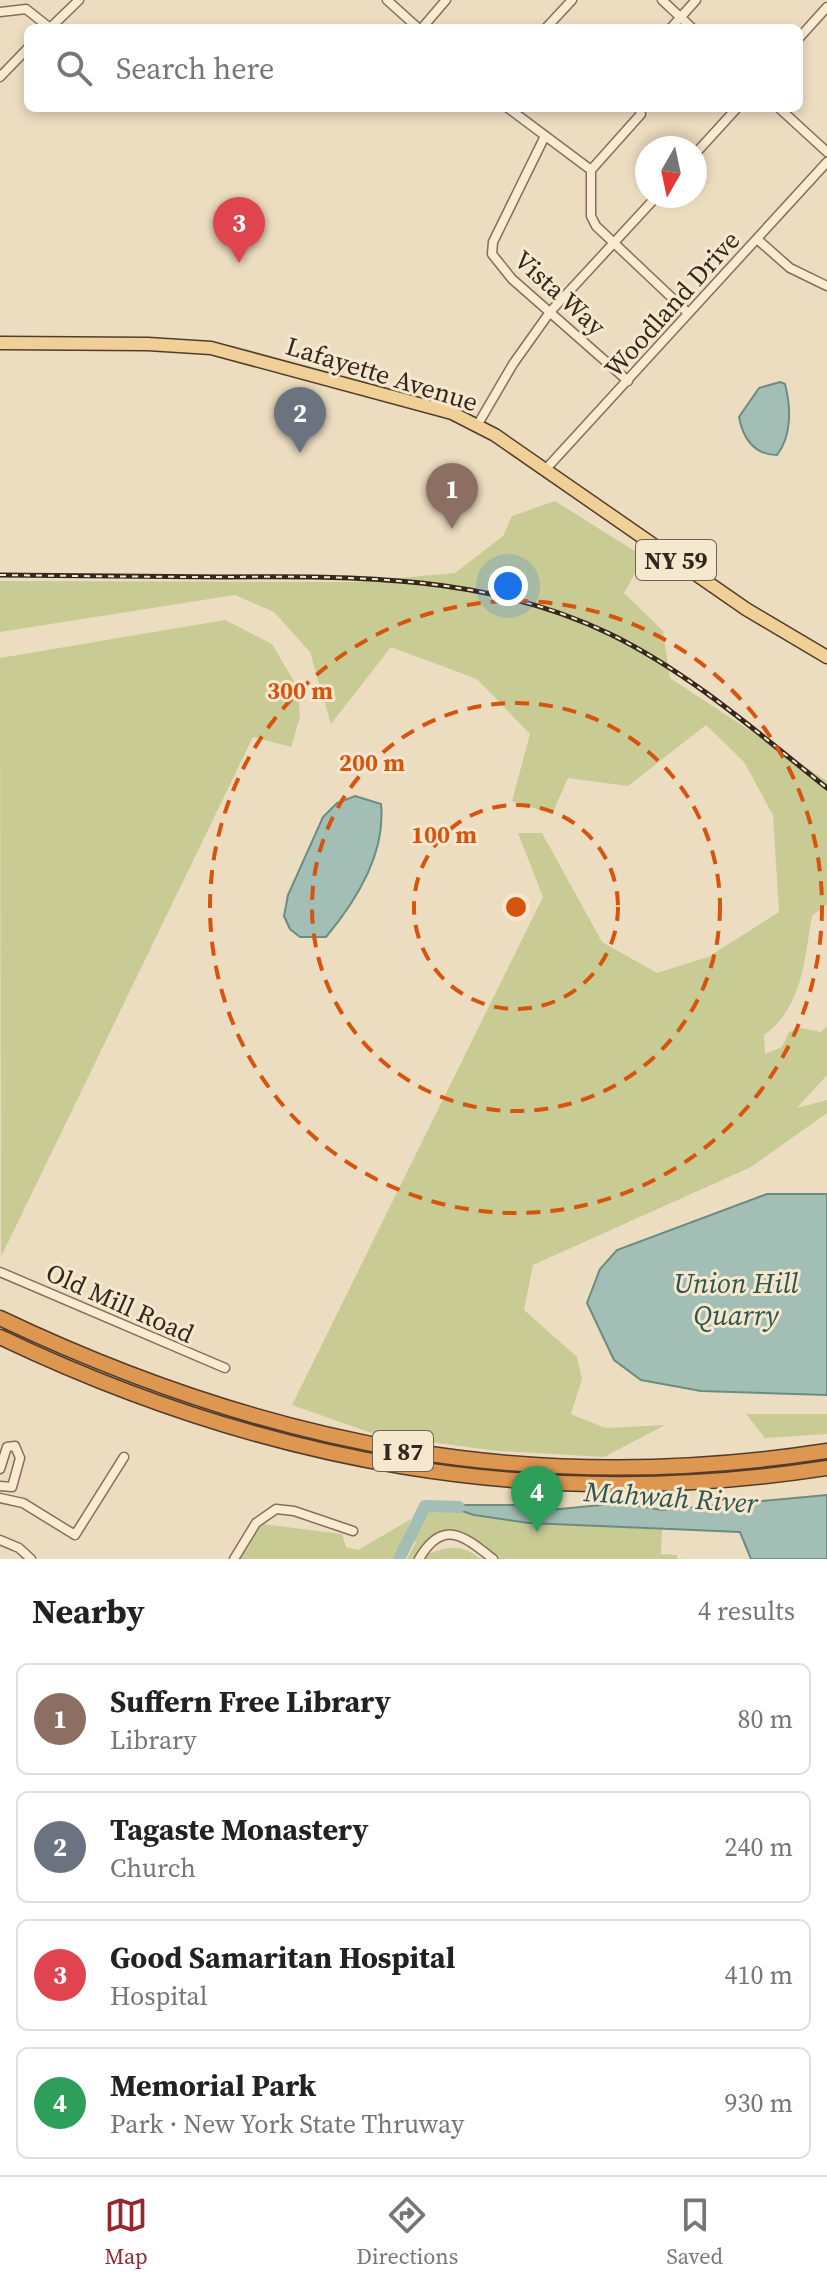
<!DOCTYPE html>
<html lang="en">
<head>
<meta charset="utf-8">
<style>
	:root { --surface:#fff; --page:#f6f6f6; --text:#222; --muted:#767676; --line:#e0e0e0; --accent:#942830 }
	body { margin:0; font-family:"Source Serif 4",serif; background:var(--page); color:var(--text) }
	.compass { position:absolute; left:635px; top:136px; width:72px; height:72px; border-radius:50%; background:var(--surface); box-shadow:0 4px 12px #0003; rotate:189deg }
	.you { position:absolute; left:508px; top:586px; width:28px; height:28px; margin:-20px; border:6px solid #fff; border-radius:50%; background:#1a73e8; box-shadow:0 0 0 12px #1a73e833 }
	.badge { display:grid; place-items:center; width:52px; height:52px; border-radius:50%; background:var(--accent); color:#fff; font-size:26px; font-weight:700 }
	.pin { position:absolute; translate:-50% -66px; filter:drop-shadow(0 2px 4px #0008) }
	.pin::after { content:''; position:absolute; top:42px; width:28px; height:24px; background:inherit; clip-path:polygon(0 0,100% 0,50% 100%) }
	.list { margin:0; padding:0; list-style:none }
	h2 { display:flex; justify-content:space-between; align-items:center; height:104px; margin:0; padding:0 32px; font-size:34px }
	h2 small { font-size:26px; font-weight:400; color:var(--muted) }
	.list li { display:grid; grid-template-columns:52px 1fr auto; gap:24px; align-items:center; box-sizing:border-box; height:112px; margin:0 16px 16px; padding:0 16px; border:2px solid var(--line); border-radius:12px }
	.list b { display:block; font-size:30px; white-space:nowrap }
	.list p { margin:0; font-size:26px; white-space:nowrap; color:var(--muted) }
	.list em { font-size:26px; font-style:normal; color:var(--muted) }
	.icon { flex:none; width:44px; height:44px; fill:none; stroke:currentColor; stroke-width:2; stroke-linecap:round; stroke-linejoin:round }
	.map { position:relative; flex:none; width:827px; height:1559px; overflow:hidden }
	.search { position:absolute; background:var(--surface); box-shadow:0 4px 12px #0003; left:24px; right:24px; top:24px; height:88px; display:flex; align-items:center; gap:20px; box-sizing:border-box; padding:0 28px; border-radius:12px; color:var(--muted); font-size:30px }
	.sheet { height:616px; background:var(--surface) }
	nav { display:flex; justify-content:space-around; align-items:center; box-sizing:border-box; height:112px; border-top:2px solid var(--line); background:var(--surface); font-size:22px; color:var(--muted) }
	nav a { display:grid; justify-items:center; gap:4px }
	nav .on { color:var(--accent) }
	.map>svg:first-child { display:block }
	.green { fill:#c8cb94 }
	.water { fill:#a3bfb5; stroke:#6a8d82; stroke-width:2 }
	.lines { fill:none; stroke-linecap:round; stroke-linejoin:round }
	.river { stroke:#a3bfb5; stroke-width:12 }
	.street-casing { stroke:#866e58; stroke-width:11 }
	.primary-casing { stroke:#533c2c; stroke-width:15 }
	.highway-casing { stroke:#533c2c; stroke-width:17 }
	.street { stroke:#f8ebd2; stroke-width:8 }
	.primary { stroke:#f1d097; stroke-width:12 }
	.highway { stroke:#dd9750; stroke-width:14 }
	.rail-casing { stroke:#35271c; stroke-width:5 }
	.rail { stroke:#f5e8cf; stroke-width:2; stroke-dasharray:6; stroke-linecap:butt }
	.ring { fill:none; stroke:#d6540e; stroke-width:4; stroke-dasharray:14 10 }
	.labels { text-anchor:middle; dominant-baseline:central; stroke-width:6; stroke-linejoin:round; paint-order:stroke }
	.shield { fill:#f5e8cf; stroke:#6f6152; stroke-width:2 }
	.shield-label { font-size:24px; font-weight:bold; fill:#35271c }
	.street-label { font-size:26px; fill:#35271c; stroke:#f5e8cf }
	.water-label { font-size:28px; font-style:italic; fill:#2c5550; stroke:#f5e8cf }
	.centre { fill:#d6540e; stroke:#f5e8cf; stroke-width:4 }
	.ring-label { font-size:24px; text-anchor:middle; font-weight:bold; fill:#d6540e; stroke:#f5e8cf; stroke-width:6; stroke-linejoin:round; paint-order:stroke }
</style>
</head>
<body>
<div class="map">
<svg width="827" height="1559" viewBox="0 0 827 1559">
	<rect width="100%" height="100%" fill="#edddc0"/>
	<!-- green -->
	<path class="green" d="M 555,501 L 644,557 L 624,593 L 663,631 L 670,678 L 827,781 L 827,904 L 812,916 C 804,960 803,1007 764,1035 L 765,1054 L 782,1047 L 789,1032 L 801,1028 L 821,1032 L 827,1026 L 827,1075 L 797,1108 L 827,1100 L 827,1113 L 751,1167 L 533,1265 L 524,1310 L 577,1357 L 582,1379 L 571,1414 L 605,1428 L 665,1425 L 604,1457 L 498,1451 L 377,1435 L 292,1405 L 543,897 L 518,833 L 542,833 L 602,942 L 657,973 L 708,957 L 779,912 L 773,815 L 744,762 L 706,725 L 628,786 L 568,778 L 552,814 L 512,801 L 530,734 L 477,679 L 391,647 L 331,724 L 310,652 L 274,612 L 235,595 L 0,632 L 0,581 L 353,582 L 455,573 L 503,536 L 512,516 Z
		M 225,620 L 272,644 L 298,688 L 300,717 L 291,747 L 253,737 L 1,1257 L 0,658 Z
		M 746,1414 L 827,1414 L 827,1434 L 765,1438 Z
		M 444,1505 C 515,1528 589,1523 662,1530 L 661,1554 L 677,1555 L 677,1559 L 493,1559 L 467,1538 L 442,1535 L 424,1551 L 428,1554 C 450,1546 462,1544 481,1559 L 407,1559 L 416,1542 L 410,1535 L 425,1506 Z
		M 411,1519 L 395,1559 L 239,1559 L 262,1524 L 342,1534 L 346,1547 L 358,1550 Z"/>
	<!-- water -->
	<path class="water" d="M 780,382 L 785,384 C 791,407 792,436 777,455 C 755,455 743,439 739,417 L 759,388 Z
		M 355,796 L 381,804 C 386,853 357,900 326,937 L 300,937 L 290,929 L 284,916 L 288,895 L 323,817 L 337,803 Z
		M 767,1194 L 827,1194 L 827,1395 L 701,1391 L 641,1380 L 614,1360 L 587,1303 L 600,1269 L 617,1250 Z
		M 827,1495 L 827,1559 L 751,1559 L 740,1532 L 529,1523 L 474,1515 L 444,1505 L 514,1505 L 539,1511 L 622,1503 L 662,1510 Z"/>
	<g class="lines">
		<!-- river -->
		<path class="river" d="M 399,1559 L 425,1506 L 459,1507"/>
		<!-- street casing -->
		<g class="street-casing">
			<path id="street" d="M 387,0 L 418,28
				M 662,0 L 692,28
				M 0,12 L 26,9 L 50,28
				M 50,28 L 79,0
				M 422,28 L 446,0
				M 546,28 L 572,0
				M 671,28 L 696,0
				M 799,38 L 827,7
				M 0,77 L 28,48
				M 508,108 L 591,170
				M 779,108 L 827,152
				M 544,138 L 493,242 L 492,254 L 512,279 L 628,381
				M 695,154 L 737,108
				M 591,170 L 591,216 L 596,226 L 687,312
				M 591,170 L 641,114 L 639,108
				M 757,239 L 790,268 L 827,286
				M 478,424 L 513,364 L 550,312 L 657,196
				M 545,470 L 827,162
				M 0,1272 L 225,1368
				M 0,1469 L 7,1447 L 15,1446 L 20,1458 L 12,1487 L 0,1486
				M 0,1498 L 23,1503 L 75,1535 L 124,1457
				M 0,1540 L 19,1548 L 31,1559
				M 234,1559 L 256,1523 L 276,1509 L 294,1511 L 353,1531
				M 419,1559 C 443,1518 464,1536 493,1559"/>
		</g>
		<!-- primary casing -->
		<g class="primary-casing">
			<path id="primary" d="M 0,343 L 148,344 L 211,348 L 452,413 L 495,435 L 746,609 L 827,657"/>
		</g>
		<!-- highway casing -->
		<g class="highway-casing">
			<path id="highway" d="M 0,1318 C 269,1446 530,1497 827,1451
				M 0,1337 C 264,1463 536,1513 827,1468"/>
		</g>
		<!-- street -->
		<use href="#street" class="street"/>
		<!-- primary -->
		<use href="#primary" class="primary"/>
		<!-- highway -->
		<use href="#highway" class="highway"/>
		<!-- rail casing -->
		<g class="rail-casing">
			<path id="rail" d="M 0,575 C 75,576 150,577 224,577 C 357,576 488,575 610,634 C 690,673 758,733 827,788"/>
		</g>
		<!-- rail -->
		<use href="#rail" class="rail"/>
	</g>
	<!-- distance rings -->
	<g class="ring">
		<circle cx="516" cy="907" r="102"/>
		<circle cx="516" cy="907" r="204"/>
		<circle cx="516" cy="907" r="306"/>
	</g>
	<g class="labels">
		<!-- shield labels -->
		<g class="shield">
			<rect x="636" y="540" width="80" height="40" rx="6"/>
			<rect x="373" y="1431" width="60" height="40" rx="6"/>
		</g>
		<g class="shield-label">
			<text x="676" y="560">NY 59</text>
			<text x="403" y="1451">I 87</text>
		</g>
		<!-- street labels -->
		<g class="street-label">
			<text transform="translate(560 293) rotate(42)">Vista Way</text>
			<text transform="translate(672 304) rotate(-48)">Woodland Drive</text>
			<text transform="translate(382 374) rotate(17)">Lafayette Avenue</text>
			<text transform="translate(120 1303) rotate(24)">Old Mill Road</text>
		</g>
		<!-- water labels -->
		<g class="water-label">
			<text x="736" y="1283">Union Hill<tspan x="736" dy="32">Quarry</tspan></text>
			<text transform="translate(671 1497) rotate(4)">Mahwah River</text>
		</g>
	</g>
	<circle cx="516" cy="907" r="12" class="centre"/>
	<g class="ring-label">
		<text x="300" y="699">300 m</text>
		<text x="372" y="771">200 m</text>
		<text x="444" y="843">100 m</text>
	</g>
</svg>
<svg class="compass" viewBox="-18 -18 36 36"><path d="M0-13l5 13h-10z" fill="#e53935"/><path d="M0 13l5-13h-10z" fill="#767676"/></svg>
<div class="you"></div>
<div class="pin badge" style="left:452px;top:529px;background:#8d6e63">1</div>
<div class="pin badge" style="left:300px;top:453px;background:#6b7280">2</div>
<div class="pin badge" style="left:239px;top:263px;background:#e0444e">3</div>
<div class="pin badge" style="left:537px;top:1532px;background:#2e9e5b">4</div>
<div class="search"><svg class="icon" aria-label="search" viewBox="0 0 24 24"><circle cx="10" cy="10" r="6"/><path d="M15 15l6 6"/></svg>Search here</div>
</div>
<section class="sheet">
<h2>Nearby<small>4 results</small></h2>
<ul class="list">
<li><span class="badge" style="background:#8d6e63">1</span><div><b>Suffern Free Library</b><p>Library</p></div><em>80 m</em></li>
<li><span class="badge" style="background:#6b7280">2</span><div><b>Tagaste Monastery</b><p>Church</p></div><em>240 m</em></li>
<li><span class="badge" style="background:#e0444e">3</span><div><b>Good Samaritan Hospital</b><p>Hospital</p></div><em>410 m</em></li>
<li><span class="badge" style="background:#2e9e5b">4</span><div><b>Memorial Park</b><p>Park · New York State Thruway</p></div><em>930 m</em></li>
</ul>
</section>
<nav>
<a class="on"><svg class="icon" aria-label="map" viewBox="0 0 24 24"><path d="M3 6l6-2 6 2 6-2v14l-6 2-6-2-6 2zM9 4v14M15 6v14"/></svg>Map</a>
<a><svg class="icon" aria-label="directions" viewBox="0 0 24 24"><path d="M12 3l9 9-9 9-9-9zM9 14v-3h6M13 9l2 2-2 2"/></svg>Directions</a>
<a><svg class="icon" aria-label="saved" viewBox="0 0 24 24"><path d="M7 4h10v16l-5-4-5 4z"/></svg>Saved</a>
</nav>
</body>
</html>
